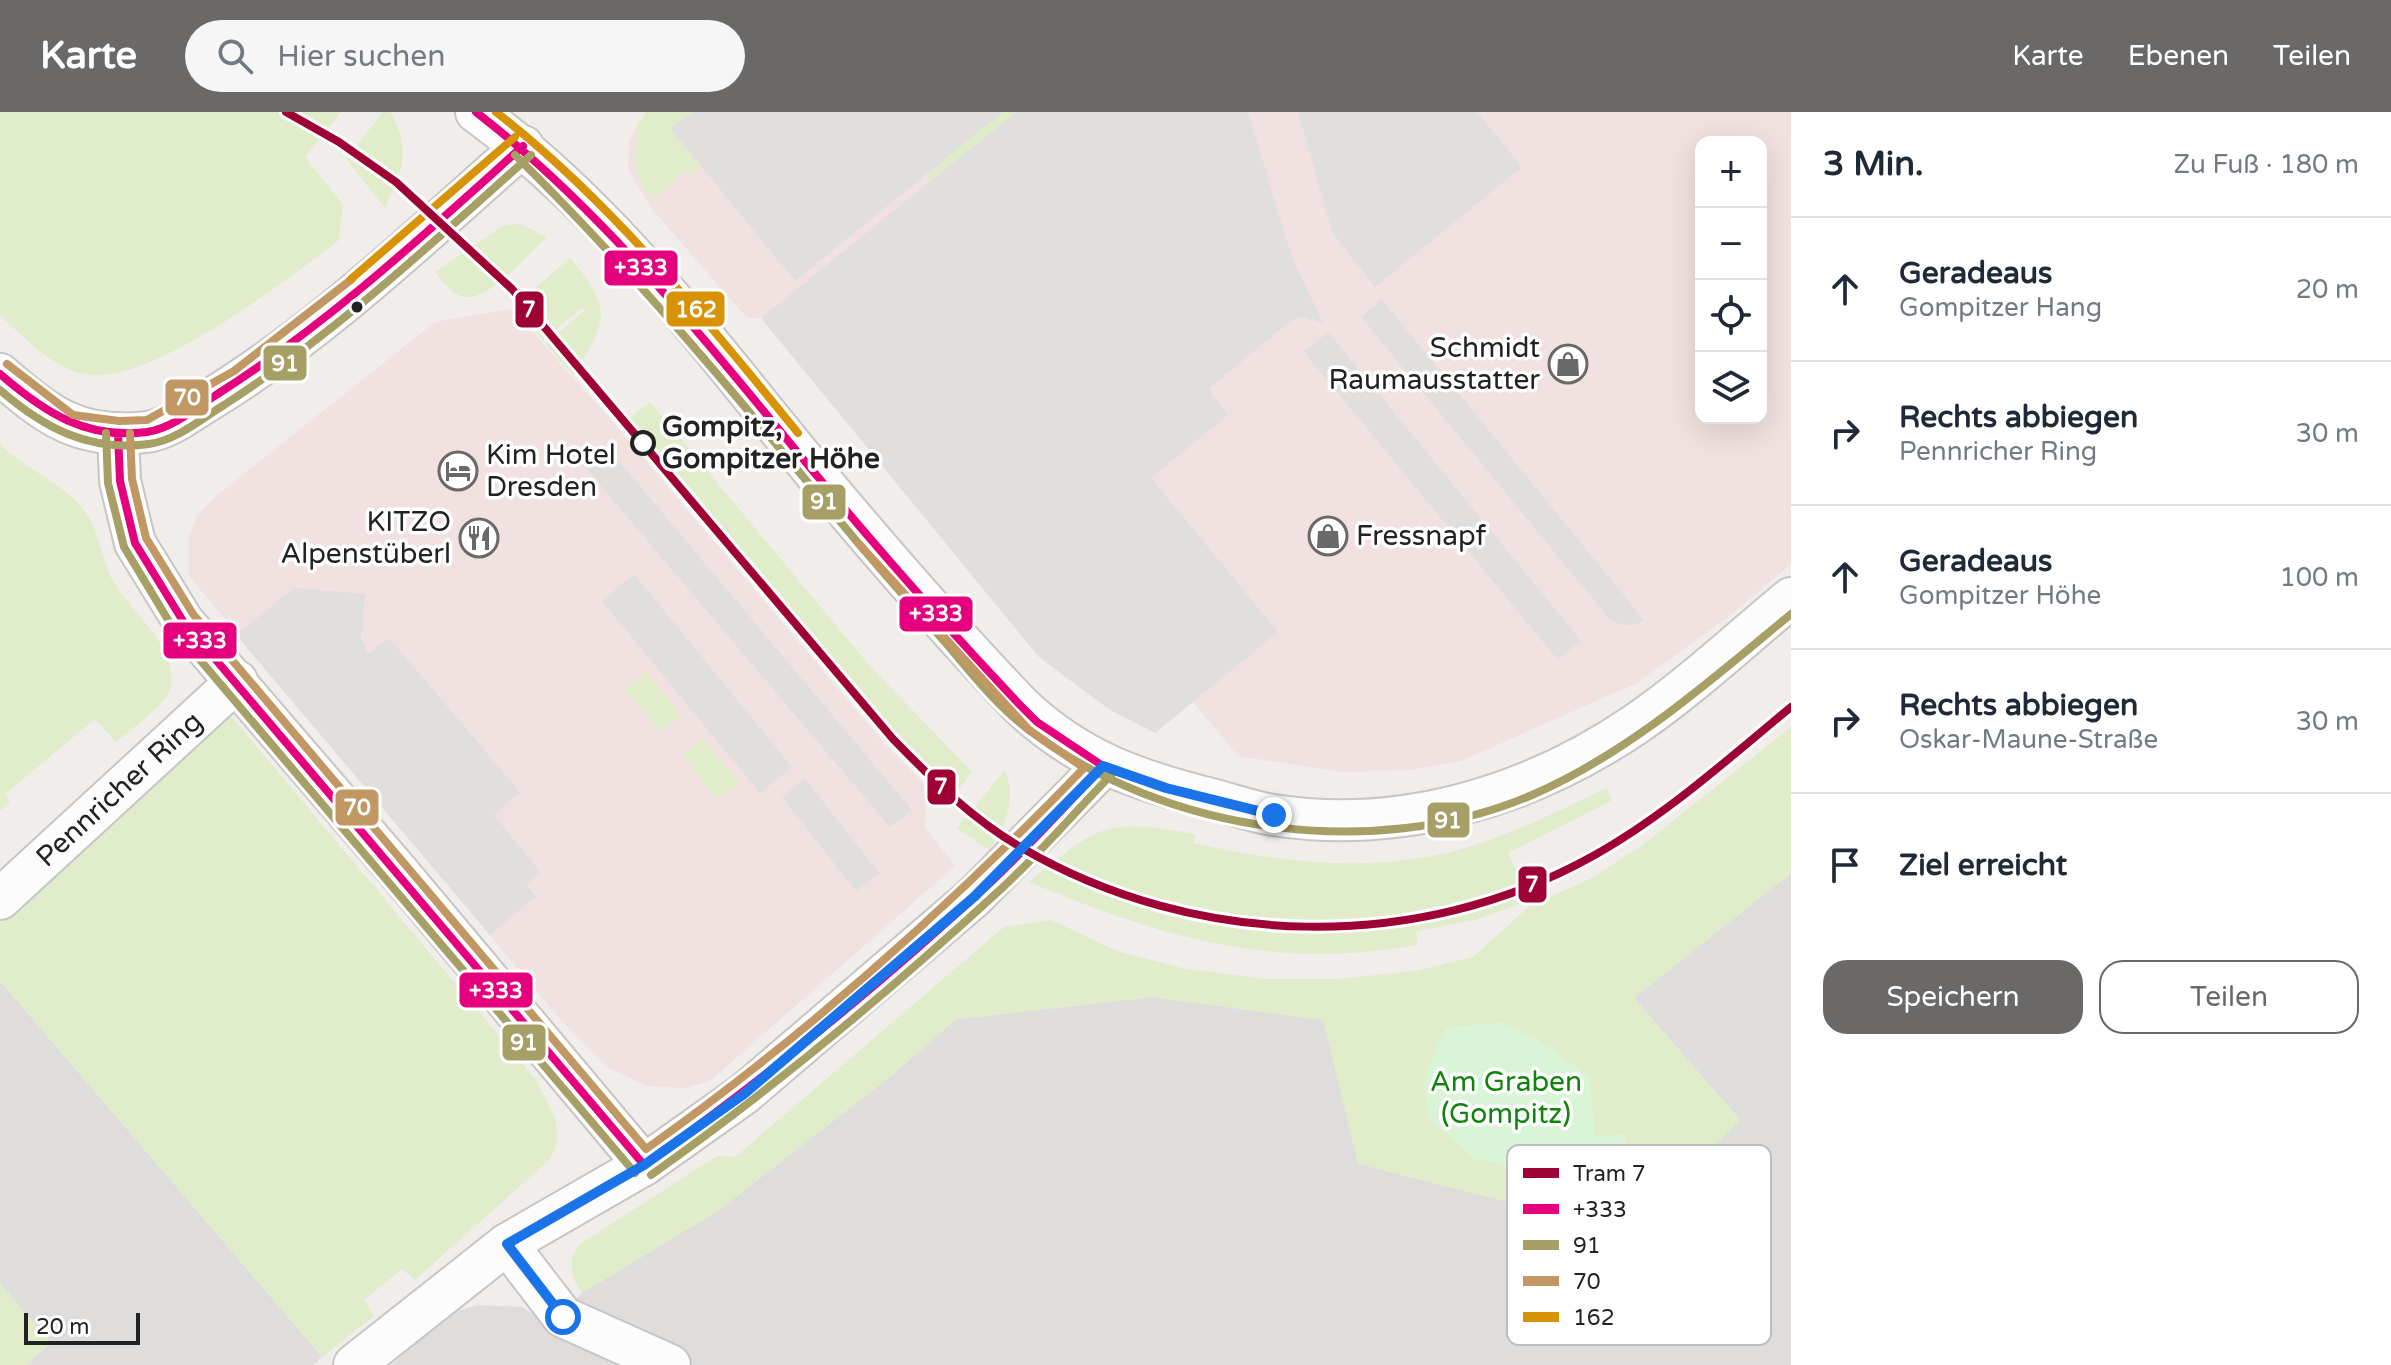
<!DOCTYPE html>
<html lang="de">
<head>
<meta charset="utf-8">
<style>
	:root { --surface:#fff; --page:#f6f6f7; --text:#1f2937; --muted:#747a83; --line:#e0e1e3; --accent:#6a6968 }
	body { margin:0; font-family:"Varela Round",sans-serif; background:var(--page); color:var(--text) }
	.controls { position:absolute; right:24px; top:24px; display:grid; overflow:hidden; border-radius:16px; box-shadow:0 8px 32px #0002 }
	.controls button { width:72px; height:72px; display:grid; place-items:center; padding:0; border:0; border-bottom:2px solid var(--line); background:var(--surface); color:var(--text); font:40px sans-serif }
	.scale { position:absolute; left:24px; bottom:20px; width:116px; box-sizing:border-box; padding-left:8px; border:4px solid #222; border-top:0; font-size:22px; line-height:28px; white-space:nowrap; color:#222; -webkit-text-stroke:6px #fff; paint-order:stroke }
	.stop { position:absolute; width:24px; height:24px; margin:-18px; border:6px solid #1a73e8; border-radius:50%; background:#fff }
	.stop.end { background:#1a73e8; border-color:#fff; box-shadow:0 2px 8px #0008 }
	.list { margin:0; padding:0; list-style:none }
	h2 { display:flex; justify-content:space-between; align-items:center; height:104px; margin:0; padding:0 32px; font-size:34px }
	h2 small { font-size:26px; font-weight:400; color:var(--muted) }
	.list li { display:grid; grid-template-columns:52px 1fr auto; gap:24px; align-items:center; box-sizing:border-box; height:144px; padding:0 32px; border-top:2px solid var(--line) }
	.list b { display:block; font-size:30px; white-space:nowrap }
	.list p { margin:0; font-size:26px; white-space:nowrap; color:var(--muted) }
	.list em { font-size:26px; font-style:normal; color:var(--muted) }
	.actions { display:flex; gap:16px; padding:24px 32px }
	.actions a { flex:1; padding:18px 0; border:2px solid var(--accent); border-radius:24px; text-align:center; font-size:28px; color:var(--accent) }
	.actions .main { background:var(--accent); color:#fff }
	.icon { flex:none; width:44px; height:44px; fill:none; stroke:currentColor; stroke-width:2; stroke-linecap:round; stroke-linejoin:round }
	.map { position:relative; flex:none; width:1791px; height:1253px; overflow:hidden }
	header { display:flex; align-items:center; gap:48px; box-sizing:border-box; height:112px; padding:0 40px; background:var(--accent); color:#fff }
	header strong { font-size:38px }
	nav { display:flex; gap:44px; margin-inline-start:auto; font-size:28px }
	.search { width:560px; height:72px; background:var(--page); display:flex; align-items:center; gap:20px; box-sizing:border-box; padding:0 28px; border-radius:44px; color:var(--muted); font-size:30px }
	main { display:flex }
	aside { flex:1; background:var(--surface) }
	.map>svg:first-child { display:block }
	.residential { fill:#dfdddc }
	.commercial { fill:#f1e1e1; fill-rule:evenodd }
	.grass { fill:#e0ecca }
	.park { fill:#daf4d7 }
	.parking { fill:#e0dfde }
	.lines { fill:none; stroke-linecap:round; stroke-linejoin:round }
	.minor-casing { stroke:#c7c6c5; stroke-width:44 }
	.minor { stroke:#fdfcfc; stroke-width:40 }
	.bus-1-casing { stroke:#fff; stroke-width:14 }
	.bus-2-casing { stroke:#fff; stroke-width:14 }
	.bus-3-casing { stroke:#fff; stroke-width:14 }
	.bus-4-casing { stroke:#fff; stroke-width:14 }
	.bus-1 { stroke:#e5007d; stroke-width:8 }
	.bus-2 { stroke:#a69f66; stroke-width:8 }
	.bus-3 { stroke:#c19763; stroke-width:8 }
	.bus-4 { stroke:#d79205; stroke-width:8 }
	.tram-1-casing { stroke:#fff; stroke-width:14 }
	.tram-1 { stroke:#9e0234; stroke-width:8 }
	.route { stroke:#1a73e8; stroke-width:10 }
	.bus-dot { fill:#222; stroke:#fff; stroke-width:3 }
	.stop-dot { fill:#fff; stroke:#222; stroke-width:4 }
	.labels { text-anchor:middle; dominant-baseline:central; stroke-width:7; stroke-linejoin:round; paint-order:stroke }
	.poi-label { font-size:28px; fill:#222; stroke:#fff; text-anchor:end }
	.stop-label { font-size:28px; font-weight:bold; fill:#222; stroke:#fff; text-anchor:start }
	.street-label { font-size:28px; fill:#222; stroke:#fff }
	.park-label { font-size:28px; fill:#0e840b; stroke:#fff }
	.key { fill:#fff; stroke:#bdbdbd; stroke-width:2 }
	.key-label { font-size:22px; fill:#222 }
	.line-badge { stroke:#fff; stroke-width:3 }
	.badge-label { font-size:22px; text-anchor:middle; font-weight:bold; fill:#fff }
</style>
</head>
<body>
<header>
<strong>Karte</strong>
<div class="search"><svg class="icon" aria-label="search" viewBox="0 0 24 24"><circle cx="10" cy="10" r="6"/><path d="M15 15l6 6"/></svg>Hier suchen</div>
<nav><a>Karte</a><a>Ebenen</a><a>Teilen</a></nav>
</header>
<main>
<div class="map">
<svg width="1791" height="1253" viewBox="0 0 1791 1253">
	<rect width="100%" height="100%" fill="#f0edea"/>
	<!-- residential -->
	<path class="residential" d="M 1791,761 L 1791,1253 L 391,1253 L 453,1200 L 478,1193 L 522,1195 L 549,1212 L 582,1181 L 719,1098 L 892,963 L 956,907 L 1152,885 L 1324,908 L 1359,1052 L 1740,1008 L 1634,886 Z
		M 0,869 L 322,1245 L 313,1253 L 0,1253 Z"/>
	<!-- commercial -->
	<path class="commercial" d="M 647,0 L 1791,0 L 1791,452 L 1733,501 L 1637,571 L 1461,649 L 1411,658 L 1343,660 L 1238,644 L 1193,590 L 1155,621 L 1110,598 L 1039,545 L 761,206 L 747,206 L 651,96 L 628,56 L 630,28 ZM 1701,30 L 1761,30 L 1761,306 L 1701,306 Z
		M 512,197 L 618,316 L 883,630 L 927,675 L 925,715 L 955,754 L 710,969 L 685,976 L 647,974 L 609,956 L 559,906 L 189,464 L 189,425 L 196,405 L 215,385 L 435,210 Z"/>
	<!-- grass -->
	<path class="grass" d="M 0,0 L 341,0 L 305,45 L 343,93 L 338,129 C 286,168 148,276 84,262 C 51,255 26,226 0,204 Z
		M 383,0 L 390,0 C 412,37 402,59 385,96 L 346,47 Z
		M 646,0 L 692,0 L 671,18 L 701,54 L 691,63 L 686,59 L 653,87 C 635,66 629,46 640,20 L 635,17 Z
		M 1003,0 L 1016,0 L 929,69 L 926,63 Z
		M 521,112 L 547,125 C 529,141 490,188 465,185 C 451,183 443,169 435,160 L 504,113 Z
		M 570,146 C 614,197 607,210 573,263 L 546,232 L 585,198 L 582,196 L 543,228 L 515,194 Z
		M 650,290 L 869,553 L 972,660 L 948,691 L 885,629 L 621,313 Z
		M 0,332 C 25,358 65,371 86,401 C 100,420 101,449 113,469 C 131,502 183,537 169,580 C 164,593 128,620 116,630 L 95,607 L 5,682 L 10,690 L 0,699 Z
		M 645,560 L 682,603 L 661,620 L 624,577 Z
		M 231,604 L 536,968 C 550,995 567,1018 550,1047 L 415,1168 L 402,1157 L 364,1188 L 374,1204 L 322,1245 L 0,869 L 0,798 Z
		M 1791,615 L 1791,761 L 1634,886 L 1740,1008 L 1673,1076 L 1629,1099 L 1574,1107 L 1358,1052 L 1323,908 L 1152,885 L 956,907 L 892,963 L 719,1098 L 582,1181 C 570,1164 567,1148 580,1132 L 717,1044 L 735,1045 L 1004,815 L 1051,808 L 1117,839 L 1186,857 L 1266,867 L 1339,867 L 1415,859 L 1473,845 L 1530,794 L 1592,766 L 1644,732 Z
		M 703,626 L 739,671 L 717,688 L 682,644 Z
		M 1005,658 C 1017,686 1006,714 989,738 L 957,716 Z
		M 1607,676 L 1611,689 L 1508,741 L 1530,788 L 1475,808 L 1416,819 L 1417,833 C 1270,859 1162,825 1029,770 C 1099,713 1103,706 1195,722 L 1194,731 C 1286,752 1387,763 1478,732 C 1523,717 1565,696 1607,676 Z
		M 0,1171 L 51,1231 L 27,1253 L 0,1253 Z"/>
	<!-- park -->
	<path class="park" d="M 1502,910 L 1540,929 L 1590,966 L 1595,1025 L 1623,1022 L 1640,1066 L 1615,1074 L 1474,1047 L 1428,1004 L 1424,967 L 1446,916 Z"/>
	<!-- parking -->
	<path class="parking" d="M 692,0 L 1003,0 L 795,169 L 671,17 Z
		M 1016,0 L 1248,0 L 1291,143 L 1323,211 L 1304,205 L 1292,208 L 1208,277 L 1228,303 L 1151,366 L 1278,520 L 1155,621 L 1110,598 L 1039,545 L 761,206 Z
		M 1298,0 L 1477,0 L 1522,55 L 1375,175 L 1332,120 Z
		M 1382,187 L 1382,188 L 1644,508 L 1632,514 L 1612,510 L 1361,205 Z
		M 1328,220 L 1581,529 L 1558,548 L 1304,240 Z
		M 608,336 L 912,698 L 890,715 L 584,354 Z
		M 634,462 L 792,655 L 760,681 L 602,489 Z
		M 294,476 L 365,482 L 361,525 L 368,542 L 389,526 L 520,680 L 494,703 L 540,760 L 526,773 L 536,784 L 490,823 L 236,523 Z
		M 805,667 L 879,761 L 856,779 L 782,685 Z"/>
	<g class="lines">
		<!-- minor casing -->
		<g class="minor-casing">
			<g id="minor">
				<path d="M 476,0 C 596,87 688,205 781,320 C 858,414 937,506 1021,594 C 1079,649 1139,669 1215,688 C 1234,693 1254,700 1273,703 C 1401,723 1530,684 1636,612 C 1690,575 1740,528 1791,486"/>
				<path d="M 0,262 C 48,304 79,328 146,320 C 165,318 185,303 201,293 C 318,223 421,124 523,34"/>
				<path d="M 118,321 L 120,369 L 135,431 L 183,509 L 396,757 L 644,1053"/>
				<path id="s1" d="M 0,787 L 237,569"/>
				<path d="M 507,1132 L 563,1205 L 670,1253"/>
				<path d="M 354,1253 L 507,1132 L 644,1053 L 744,982 L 974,785 L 1103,654"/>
			</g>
		</g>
		<!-- minor -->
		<use href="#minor" class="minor"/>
		<!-- bus-1 casing -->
		<g class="bus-1-casing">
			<path id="bus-1" d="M 476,0 C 606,101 704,227 808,353 C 876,435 947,516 1021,594 L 1037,610 L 1103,654
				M 0,262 C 44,300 86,328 147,320 C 172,316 195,297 216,283 C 328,212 425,122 523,34
				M 118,321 L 120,369 L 135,431 L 183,509 L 644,1053
				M 644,1053 C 766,966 883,870 993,768 C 1031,732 1067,692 1103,654"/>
		</g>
		<!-- bus-2 casing -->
		<g class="bus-2-casing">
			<path id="bus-2" d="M 515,43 C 627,153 728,273 828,395 C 866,441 905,486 945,530 C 971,561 997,594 1029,618 C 1165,721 1374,751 1532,683 C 1629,641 1711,568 1791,502
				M 0,278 C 44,316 89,340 149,332 C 177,328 201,307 224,293 C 336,221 432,131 531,43
				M 106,321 L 108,371 L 124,435 L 173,516 L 635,1061
				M 651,1063 C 774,976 890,879 1001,777 C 1040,741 1075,700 1112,662"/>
		</g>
		<!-- bus-3 casing -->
		<g class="bus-3-casing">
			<path id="bus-3" d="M 7,252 L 73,303 L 119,309 L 147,308 L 234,259 L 352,167
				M 130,321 L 132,367 L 146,426 L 193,502 L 646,1037 C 804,925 950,795 1084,656 L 1029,618 L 858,431"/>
		</g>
		<!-- bus-4 casing -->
		<g class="bus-4-casing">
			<path id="bus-4" d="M 496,0 C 613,91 705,207 798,321
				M 351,167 L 515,25"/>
		</g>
		<!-- bus-1 -->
		<use href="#bus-1" class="bus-1"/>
		<!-- bus-2 -->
		<use href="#bus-2" class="bus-2"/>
		<!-- bus-3 -->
		<use href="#bus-3" class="bus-3"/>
		<!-- bus-4 -->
		<use href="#bus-4" class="bus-4"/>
		<!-- tram-1 casing -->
		<g class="tram-1-casing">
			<path id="tram-1" d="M 286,0 L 339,30 L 396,70 L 512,177 L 893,627 C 932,667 973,708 1022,736 C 1196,837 1417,842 1593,744 C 1665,704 1728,647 1791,595"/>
		</g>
		<!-- tram-1 -->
		<use href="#tram-1" class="tram-1"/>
	</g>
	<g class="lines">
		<!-- route -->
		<path class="route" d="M 563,1205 L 507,1132 L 644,1053 L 744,982 L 974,785 L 1103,654 L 1166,676 L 1274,703"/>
	</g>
	<!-- icons -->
	<defs>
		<g id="shop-ring" transform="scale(2)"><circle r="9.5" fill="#fff" stroke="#6a6968" stroke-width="1.5"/><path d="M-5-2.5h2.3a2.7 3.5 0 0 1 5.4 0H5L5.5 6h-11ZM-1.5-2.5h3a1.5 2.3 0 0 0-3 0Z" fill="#6a6968"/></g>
		<g id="hotel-ring" transform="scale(2)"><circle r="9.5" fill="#fff" stroke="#6a6968" stroke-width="1.5"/><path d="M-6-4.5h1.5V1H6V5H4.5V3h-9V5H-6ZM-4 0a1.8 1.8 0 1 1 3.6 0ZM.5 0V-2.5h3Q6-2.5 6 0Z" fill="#6a6968"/></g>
		<g id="restaurant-ring" transform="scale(2)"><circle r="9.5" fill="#fff" stroke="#6a6968" stroke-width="1.5"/><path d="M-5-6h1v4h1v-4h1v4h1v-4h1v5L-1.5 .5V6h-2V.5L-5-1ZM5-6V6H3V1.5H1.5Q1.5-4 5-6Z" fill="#6a6968"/></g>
	</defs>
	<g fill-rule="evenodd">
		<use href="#shop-ring" x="1568" y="252"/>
		<use href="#hotel-ring" x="458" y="359"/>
		<use href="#shop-ring" x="1328" y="424"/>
		<use href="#restaurant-ring" x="479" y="426"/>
	</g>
	<!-- markers -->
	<circle class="bus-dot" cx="357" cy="195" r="7"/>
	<circle class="stop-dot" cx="643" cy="331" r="11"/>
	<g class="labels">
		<!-- poi labels -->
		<g class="poi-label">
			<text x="1540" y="236">Schmidt<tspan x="1540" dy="32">Raumausstatter</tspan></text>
			<text x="486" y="343" text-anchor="start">Kim Hotel<tspan x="486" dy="32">Dresden</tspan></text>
			<text x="451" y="410">KITZO<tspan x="451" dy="32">Alpenstüberl</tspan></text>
			<text x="1356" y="424" text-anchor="start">Fressnapf</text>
		</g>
		<!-- stop labels -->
		<g class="stop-label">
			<text x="662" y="315">Gompitz,<tspan x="662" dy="32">Gompitzer Höhe</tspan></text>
		</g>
		<!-- street labels -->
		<g class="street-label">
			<text stroke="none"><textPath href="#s1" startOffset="162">Pennricher Ring</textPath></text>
		</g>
		<!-- park labels -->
		<g class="park-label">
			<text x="1506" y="970">Am Graben<tspan x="1506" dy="32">(Gompitz)</tspan></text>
		</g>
	</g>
	<!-- legend -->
	<rect x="1507" y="1033" width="264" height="200" rx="12" class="key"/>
	<rect x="1523" y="1056" width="36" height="10" fill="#9e0234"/>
	<rect x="1523" y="1092" width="36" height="10" fill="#e5007d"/>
	<rect x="1523" y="1128" width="36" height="10" fill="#a69f66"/>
	<rect x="1523" y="1164" width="36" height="10" fill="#c19763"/>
	<rect x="1523" y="1200" width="36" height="10" fill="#d79205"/>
	<g class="key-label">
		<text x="1573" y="1069">Tram 7</text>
		<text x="1573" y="1105">+333</text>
		<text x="1573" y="1141">91</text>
		<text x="1573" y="1177">70</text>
		<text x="1573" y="1213">162</text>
	</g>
	<g class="line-badge">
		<rect x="603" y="137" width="76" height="38" rx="8" fill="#e5007d"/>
		<rect x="665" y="178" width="61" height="38" rx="8" fill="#d79205"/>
		<rect x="514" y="178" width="31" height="39" rx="8" fill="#9e0234"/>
		<rect x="262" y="232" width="46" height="38" rx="8" fill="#a69f66"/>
		<rect x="164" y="266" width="46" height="39" rx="8" fill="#c19763"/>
		<rect x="801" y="371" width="46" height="38" rx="8" fill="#a69f66"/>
		<rect x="898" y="483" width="76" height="38" rx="8" fill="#e5007d"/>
		<rect x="162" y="509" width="76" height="39" rx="8" fill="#e5007d"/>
		<rect x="926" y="656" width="31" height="38" rx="8" fill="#9e0234"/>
		<rect x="334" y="676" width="46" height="39" rx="8" fill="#c19763"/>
		<rect x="1426" y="689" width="45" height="38" rx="8" fill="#a69f66"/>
		<rect x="1517" y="753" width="31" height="39" rx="8" fill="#9e0234"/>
		<rect x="458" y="859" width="76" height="38" rx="8" fill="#e5007d"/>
		<rect x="501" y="911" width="46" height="39" rx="8" fill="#a69f66"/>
	</g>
	<g class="badge-label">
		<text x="641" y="163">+333</text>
		<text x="696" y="205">162</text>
		<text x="529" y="205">7</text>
		<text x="285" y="259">91</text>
		<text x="187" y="293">70</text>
		<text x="824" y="397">91</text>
		<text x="936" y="509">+333</text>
		<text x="200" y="536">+333</text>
		<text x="941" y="682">7</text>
		<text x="357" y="703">70</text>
		<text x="1448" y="716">91</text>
		<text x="1532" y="780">7</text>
		<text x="496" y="886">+333</text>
		<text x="524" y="938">91</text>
	</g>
</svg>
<div class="controls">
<button>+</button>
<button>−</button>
<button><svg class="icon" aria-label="locate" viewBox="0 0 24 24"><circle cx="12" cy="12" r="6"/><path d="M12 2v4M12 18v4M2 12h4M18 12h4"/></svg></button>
<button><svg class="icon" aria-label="layers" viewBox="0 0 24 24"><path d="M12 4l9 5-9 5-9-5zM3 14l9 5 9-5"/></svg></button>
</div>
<div class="scale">20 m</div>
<div class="stop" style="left:563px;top:1205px"></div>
<div class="stop end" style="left:1274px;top:703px"></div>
</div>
<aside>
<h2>3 Min.<small>Zu Fuß · 180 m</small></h2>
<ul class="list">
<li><svg class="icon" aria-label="ahead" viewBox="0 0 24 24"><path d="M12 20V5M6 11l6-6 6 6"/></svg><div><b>Geradeaus</b><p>Gompitzer Hang</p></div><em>20 m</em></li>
<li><svg class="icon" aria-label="right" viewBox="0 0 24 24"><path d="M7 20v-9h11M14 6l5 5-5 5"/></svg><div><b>Rechts abbiegen</b><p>Pennricher Ring</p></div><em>30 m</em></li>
<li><svg class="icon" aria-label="ahead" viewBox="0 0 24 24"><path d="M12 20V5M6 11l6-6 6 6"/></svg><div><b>Geradeaus</b><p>Gompitzer Höhe</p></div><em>100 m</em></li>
<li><svg class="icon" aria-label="right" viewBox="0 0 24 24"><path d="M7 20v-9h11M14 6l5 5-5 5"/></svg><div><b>Rechts abbiegen</b><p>Oskar-Maune-Straße</p></div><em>30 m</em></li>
<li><svg class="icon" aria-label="arrive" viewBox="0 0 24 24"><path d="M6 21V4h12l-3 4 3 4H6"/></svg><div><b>Ziel erreicht</b></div></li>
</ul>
<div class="actions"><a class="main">Speichern</a><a>Teilen</a></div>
</aside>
</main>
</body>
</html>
